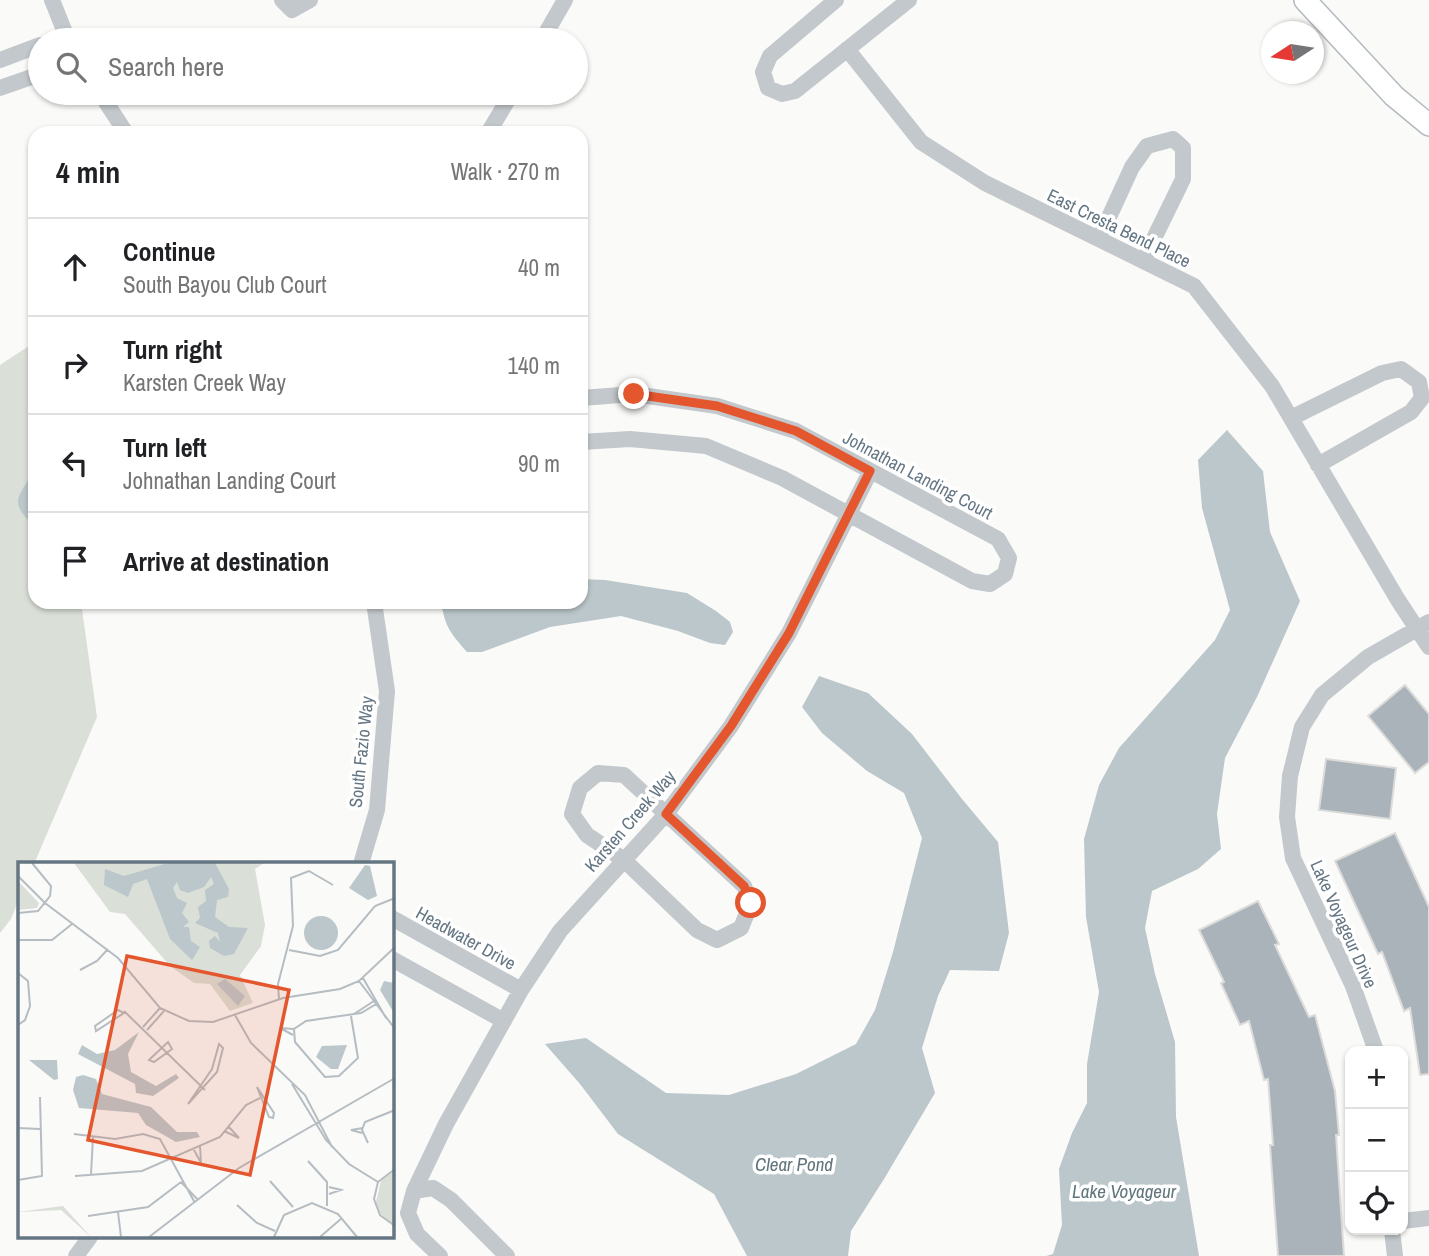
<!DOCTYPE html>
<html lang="en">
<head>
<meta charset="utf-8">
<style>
	:root { --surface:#fff; --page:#f6f6f6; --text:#202124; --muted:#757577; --line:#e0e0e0 }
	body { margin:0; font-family:"Archivo Narrow",sans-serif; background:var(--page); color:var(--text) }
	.controls { position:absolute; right:21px; bottom:21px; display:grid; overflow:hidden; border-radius:14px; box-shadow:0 2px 5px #0004 }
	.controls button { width:63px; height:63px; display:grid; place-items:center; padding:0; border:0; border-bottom:2px solid var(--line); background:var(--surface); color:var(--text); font:35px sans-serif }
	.compass { position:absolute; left:1261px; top:21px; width:63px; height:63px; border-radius:50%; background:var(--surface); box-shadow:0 2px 5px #0004; rotate:258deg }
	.stop { position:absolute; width:21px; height:21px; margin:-16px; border:5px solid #e4572e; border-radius:50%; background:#fff }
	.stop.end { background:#e4572e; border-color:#fff; box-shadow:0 2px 7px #0008 }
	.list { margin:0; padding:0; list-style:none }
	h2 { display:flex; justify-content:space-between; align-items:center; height:91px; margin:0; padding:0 28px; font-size:30px }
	h2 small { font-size:23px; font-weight:400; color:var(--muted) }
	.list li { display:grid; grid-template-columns:46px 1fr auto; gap:21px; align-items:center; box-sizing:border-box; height:98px; padding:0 28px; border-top:2px solid var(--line) }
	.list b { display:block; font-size:26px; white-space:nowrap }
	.list p { margin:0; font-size:23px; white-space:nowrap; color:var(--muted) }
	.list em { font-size:23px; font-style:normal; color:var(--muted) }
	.icon { flex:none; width:38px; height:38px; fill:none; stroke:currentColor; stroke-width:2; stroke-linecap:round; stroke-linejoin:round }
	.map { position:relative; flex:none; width:1429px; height:1256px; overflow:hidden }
	.search { position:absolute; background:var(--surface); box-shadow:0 2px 5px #0004; left:28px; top:28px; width:560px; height:77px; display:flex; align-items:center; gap:18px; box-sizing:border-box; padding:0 24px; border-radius:38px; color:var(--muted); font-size:26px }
	.panel { position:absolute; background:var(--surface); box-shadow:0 2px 5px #0004; left:28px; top:126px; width:560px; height:483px; border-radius:21px }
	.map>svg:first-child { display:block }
	.green { fill:#dadfd7 }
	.water { fill:#bbc7cb }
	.building { fill:#aab3b9; stroke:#dcdcda; stroke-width:2 }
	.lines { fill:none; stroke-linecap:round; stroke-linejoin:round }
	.secondary-casing { stroke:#b3babf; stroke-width:24 }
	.minor { stroke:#c3c8cc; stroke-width:16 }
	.secondary { stroke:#fff; stroke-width:21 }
	.route { stroke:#e4572e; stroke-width:9 }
	.labels { text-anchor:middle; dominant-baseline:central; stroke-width:7; stroke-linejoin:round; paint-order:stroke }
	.street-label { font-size:18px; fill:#657683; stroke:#fff }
	.water-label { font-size:19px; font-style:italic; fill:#60757c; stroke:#fff }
	.inset-road { fill:none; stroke:#b5bdc2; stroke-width:2 }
	.view { fill:#e4572e; fill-opacity:0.15; stroke:#e4572e; stroke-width:3.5 }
	.inset-edge { fill:none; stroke:#657683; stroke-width:3.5 }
</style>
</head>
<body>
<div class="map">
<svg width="1429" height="1256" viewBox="0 0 1429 1256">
	<rect width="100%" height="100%" fill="#fafaf8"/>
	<!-- green -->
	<path class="green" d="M 35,342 L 35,602 L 81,602 L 97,717 L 34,864 L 19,864 L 19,899 L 11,919 L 0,933 L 0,365 Z"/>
	<!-- water -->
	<path class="water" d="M 1227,430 L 1263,471 L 1270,532 L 1300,601 L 1257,697 L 1225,758 L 1217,814 L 1221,849 L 1198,869 L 1152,891 L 1145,928 L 1155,974 L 1175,1042 L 1176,1117 L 1199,1256 L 1046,1256 L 1053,1254 L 1062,1225 L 1059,1169 L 1072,1133 L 1087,1103 L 1087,1064 L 1099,992 L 1086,917 L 1084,839 L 1099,785 L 1119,748 L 1215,640 L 1230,610 L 1202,508 L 1198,460 Z
		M 35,467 L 35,526 C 4,500 23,495 35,467 Z
		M 581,579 L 605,580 L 687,593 L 716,611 L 730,622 L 733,632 L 725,645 L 710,643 L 678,631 L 621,616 L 550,627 L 482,652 L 467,652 C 451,634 445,627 441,602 L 581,602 Z
		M 819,676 L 868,693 L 912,734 L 962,799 L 998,842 L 1009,933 L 999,971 L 950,970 L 938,996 L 922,1048 L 935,1093 L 884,1179 L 851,1231 L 848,1256 L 747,1256 L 714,1194 L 618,1134 L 580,1084 L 545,1044 L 586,1038 L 666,1093 L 729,1095 L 796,1074 L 856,1044 L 875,1010 L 893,952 L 922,838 L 904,793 L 867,771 L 822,733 L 802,707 Z"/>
	<!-- building -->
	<path class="building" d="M 1405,685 L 1429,714 L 1429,762 L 1415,773 L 1368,716 Z
		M 1326,759 L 1396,768 L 1390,819 L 1319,810 Z
		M 1395,833 L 1429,907 L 1429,1074 L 1420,1075 L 1410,1008 L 1404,1011 L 1382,952 L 1378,954 L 1335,861 Z
		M 1258,901 L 1279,944 L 1275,945 L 1309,1017 L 1315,1015 L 1335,1091 L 1339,1135 L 1336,1135 L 1344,1256 L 1278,1256 L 1270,1145 L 1273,1145 L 1268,1079 L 1264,1080 L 1249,1021 L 1240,1025 L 1221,983 L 1224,982 L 1199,930 Z"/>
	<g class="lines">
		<!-- secondary casing -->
		<g class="secondary-casing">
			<path id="secondary" d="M 1305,0 L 1394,96 L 1429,125"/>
		</g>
		<!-- minor -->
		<path class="minor" d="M 52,0 L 68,40
			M 282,0 L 292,10 L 310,0
			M 836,0 L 770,56 L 763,72 L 768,88 L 782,94 L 795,91 L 909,0
			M 542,40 L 565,0
			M 847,49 L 921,142 L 985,183 L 1194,286 L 1272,386 L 1398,600 L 1429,647
			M 0,60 L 40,45
			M 0,88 L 40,74
			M 100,93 L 126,133
			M 488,133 L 512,93
			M 1099,239 L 1132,167 L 1147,146 L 1173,139 L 1183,148 L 1183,179 L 1143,261
			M 581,398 L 634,394 L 717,406 L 796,431 L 998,539 L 1009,558 L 1005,574 L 990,584 L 972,581 L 782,478 L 706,446 L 630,439 L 581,442
			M 1291,418 L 1382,373 L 1401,369 L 1419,382 L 1422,398 L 1411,412 L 1318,465
			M 598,773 L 624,775 L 744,886 L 751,903 L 741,928 L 717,940 L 697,930 L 624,860 L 587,835 L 572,814 L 580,788 Z
			M 361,864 L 377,810 L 387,691 L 374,602
			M 392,918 L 521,990
			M 392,959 L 504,1021
			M 1376,1051 L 1353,986 L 1293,858 L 1287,817 L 1290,776 L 1302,727 L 1322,695 L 1368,657 L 1429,622
			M 414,1191 L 433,1188 L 451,1200 L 507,1256
			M 1403,1221 L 1429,1218
			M 1392,1230 L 1395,1256
			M 76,1256 L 90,1237
			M 440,1256 L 417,1234 L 408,1213 L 414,1191 L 446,1124 L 521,990 L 560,931 L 666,814 L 731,726 L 789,633 L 870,472"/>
		<!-- secondary -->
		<use href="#secondary" class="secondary"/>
	</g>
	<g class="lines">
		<!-- route -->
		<path class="route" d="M 634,394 L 717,406 L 796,431 L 870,471 L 789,633 L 731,726 L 666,814 L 744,886 L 751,903"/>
	</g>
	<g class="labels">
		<!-- street labels -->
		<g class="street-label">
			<text transform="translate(1119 228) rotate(26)">East Cresta Bend Place</text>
			<text transform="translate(918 475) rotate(28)">Johnathan Landing Court</text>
			<text transform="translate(361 752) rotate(-84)">South Fazio Way</text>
			<text transform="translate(630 821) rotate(-49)">Karsten Creek Way</text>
			<text transform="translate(1344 924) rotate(66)">Lake Voyageur Drive</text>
			<text transform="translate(466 938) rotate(29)">Headwater Drive</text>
		</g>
		<!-- water labels -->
		<g class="water-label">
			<text x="794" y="1164">Clear Pond</text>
			<text x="1124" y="1191">Lake Voyageur</text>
		</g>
	</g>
	<!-- overview -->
	<g transform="translate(18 862)">
		<rect width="376" height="376" fill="#fafaf8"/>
		<path d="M 56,1 L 246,1 L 237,7 L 247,63 L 243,84 L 222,113 L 235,141 L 212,149 L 192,122 L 176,121 L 152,104 L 107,52 L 92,50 ZM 0,19 L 21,41 L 19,46 L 0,48 ZM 376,309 L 376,363 L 362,351 L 358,340 L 363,319 ZM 45,344 L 73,375 L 43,348 L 0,350 Z" fill="#dadfd7"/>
		<path d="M 150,1 L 197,1 L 211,27 L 210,35 L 199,38 L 197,55 L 211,65 L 230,66 L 216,92 L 206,94 L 192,86 L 191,79 L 197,74 L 202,80 L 200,71 L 177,61 L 182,56 L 180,45 L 188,39 L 187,28 L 196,22 L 193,15 L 186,25 L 170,31 L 162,28 L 159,20 L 155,26 L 159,36 L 169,41 L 164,51 L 171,60 L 165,65 L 171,65 L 173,79 L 182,85 L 174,98 L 152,77 L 129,17 L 115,22 L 110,35 L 86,23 L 87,7 L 106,14 ZM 347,3 L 352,4 L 359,34 L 350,38 L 331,26 ZM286 71a17 17 0 1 1 34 0a17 17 0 1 1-34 0ZM 207,117 L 227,134 L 220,144 L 199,122 ZM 366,119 L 376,121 L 376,151 L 362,128 ZM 121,170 L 110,192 L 113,210 L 138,224 L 158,212 L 161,216 L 135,234 L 118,231 L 117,222 L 60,192 L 64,183 L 79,192 L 97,188 ZM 329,183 L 320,207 L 313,207 L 298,195 L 304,184 ZM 11,198 L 39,198 L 40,217 L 36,218 ZM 65,213 L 78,217 L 84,232 L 133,245 L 159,270 L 179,270 L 182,275 L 158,280 L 128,263 L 120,251 L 61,246 L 55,228 L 58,215 Z" fill="#bbc7cb"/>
		<path class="inset-road" d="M 0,14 L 27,41 L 100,96 L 142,146 L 171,159 L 195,160 L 265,136 L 322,127 L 341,119 L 377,85M 0,51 L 20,49 L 32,34 L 33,24 L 14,1M 0,78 L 34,78 L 54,62M 271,88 L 302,94 L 320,88 L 357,44 L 377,36M 62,108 L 79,99 L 90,87M 0,111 L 10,119 L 12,144 L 7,158 L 0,163M 345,116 L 368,156M 341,119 L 377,167M 261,137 L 260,122 L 275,64 L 273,16 L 291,9 L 315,23M 100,148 L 106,151 L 78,169 L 77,164 ZM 106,149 L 187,228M 336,152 L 356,139M 217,153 L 233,181 L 287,233 L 314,285M 333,154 L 340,196 L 321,214 L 307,215 L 277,180 L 276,167 L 288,159 L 343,151 L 360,141M 125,165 L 142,146M 129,168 L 146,149M 275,173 L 262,166 L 276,167M 150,180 L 154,187 L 136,200 L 131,198 ZM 201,182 L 205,186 L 199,210 L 170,242 L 194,207 ZM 274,222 L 308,278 L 331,302 L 360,320M 239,225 L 256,251 L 255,256 L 251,255 ZM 0,266 L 22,267M 206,269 L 221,276 L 210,264M 344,271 L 333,268 L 345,266M 56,272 L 97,277 L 125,272 L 142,277 L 177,341M 350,281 L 344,268 L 347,260 L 377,248M 175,286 L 183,301 L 182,284M 290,299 L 309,320 L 309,344M 377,307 L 360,320 L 356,337 L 362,353 L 377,364M 73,312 L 75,275M 57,314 L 124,309 L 202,275 L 228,243 L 242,236M 0,318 L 24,314 L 22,235M 252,319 L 275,345M 163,320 L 180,338M 311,325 L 323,328 L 311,332M 219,343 L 239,361 L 257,369M 100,350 L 103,375M 70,354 L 130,345 L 163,320M 131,375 L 221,306 L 377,216M 256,375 L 266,353 L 294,341 L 320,352 L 339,375M 302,375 L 324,356"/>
		<path class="view" d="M 109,94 L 271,128 L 232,313 L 70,278 Z"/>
		<rect width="376" height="376" class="inset-edge"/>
	</g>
</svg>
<div class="controls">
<button>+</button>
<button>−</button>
<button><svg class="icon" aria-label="locate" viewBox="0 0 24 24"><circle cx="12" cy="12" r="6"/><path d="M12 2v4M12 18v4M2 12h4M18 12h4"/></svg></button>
</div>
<svg class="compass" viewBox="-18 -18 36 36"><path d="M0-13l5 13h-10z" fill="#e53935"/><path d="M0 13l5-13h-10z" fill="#757577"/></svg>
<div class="stop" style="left:751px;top:903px"></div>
<div class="stop end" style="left:634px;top:394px"></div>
<div class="search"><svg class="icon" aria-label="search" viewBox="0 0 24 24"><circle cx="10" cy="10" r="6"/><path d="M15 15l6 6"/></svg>Search here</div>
<section class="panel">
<h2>4 min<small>Walk · 270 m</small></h2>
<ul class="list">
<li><svg class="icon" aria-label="ahead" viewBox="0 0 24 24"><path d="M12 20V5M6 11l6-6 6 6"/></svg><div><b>Continue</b><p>South Bayou Club Court</p></div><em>40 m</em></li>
<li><svg class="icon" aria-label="right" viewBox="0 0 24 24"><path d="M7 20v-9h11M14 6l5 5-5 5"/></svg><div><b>Turn right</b><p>Karsten Creek Way</p></div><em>140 m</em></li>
<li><svg class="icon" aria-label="left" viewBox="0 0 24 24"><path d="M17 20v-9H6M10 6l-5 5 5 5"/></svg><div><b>Turn left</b><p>Johnathan Landing Court</p></div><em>90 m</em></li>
<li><svg class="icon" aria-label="arrive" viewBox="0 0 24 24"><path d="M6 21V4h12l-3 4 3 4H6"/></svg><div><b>Arrive at destination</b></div></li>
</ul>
</section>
</div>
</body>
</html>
